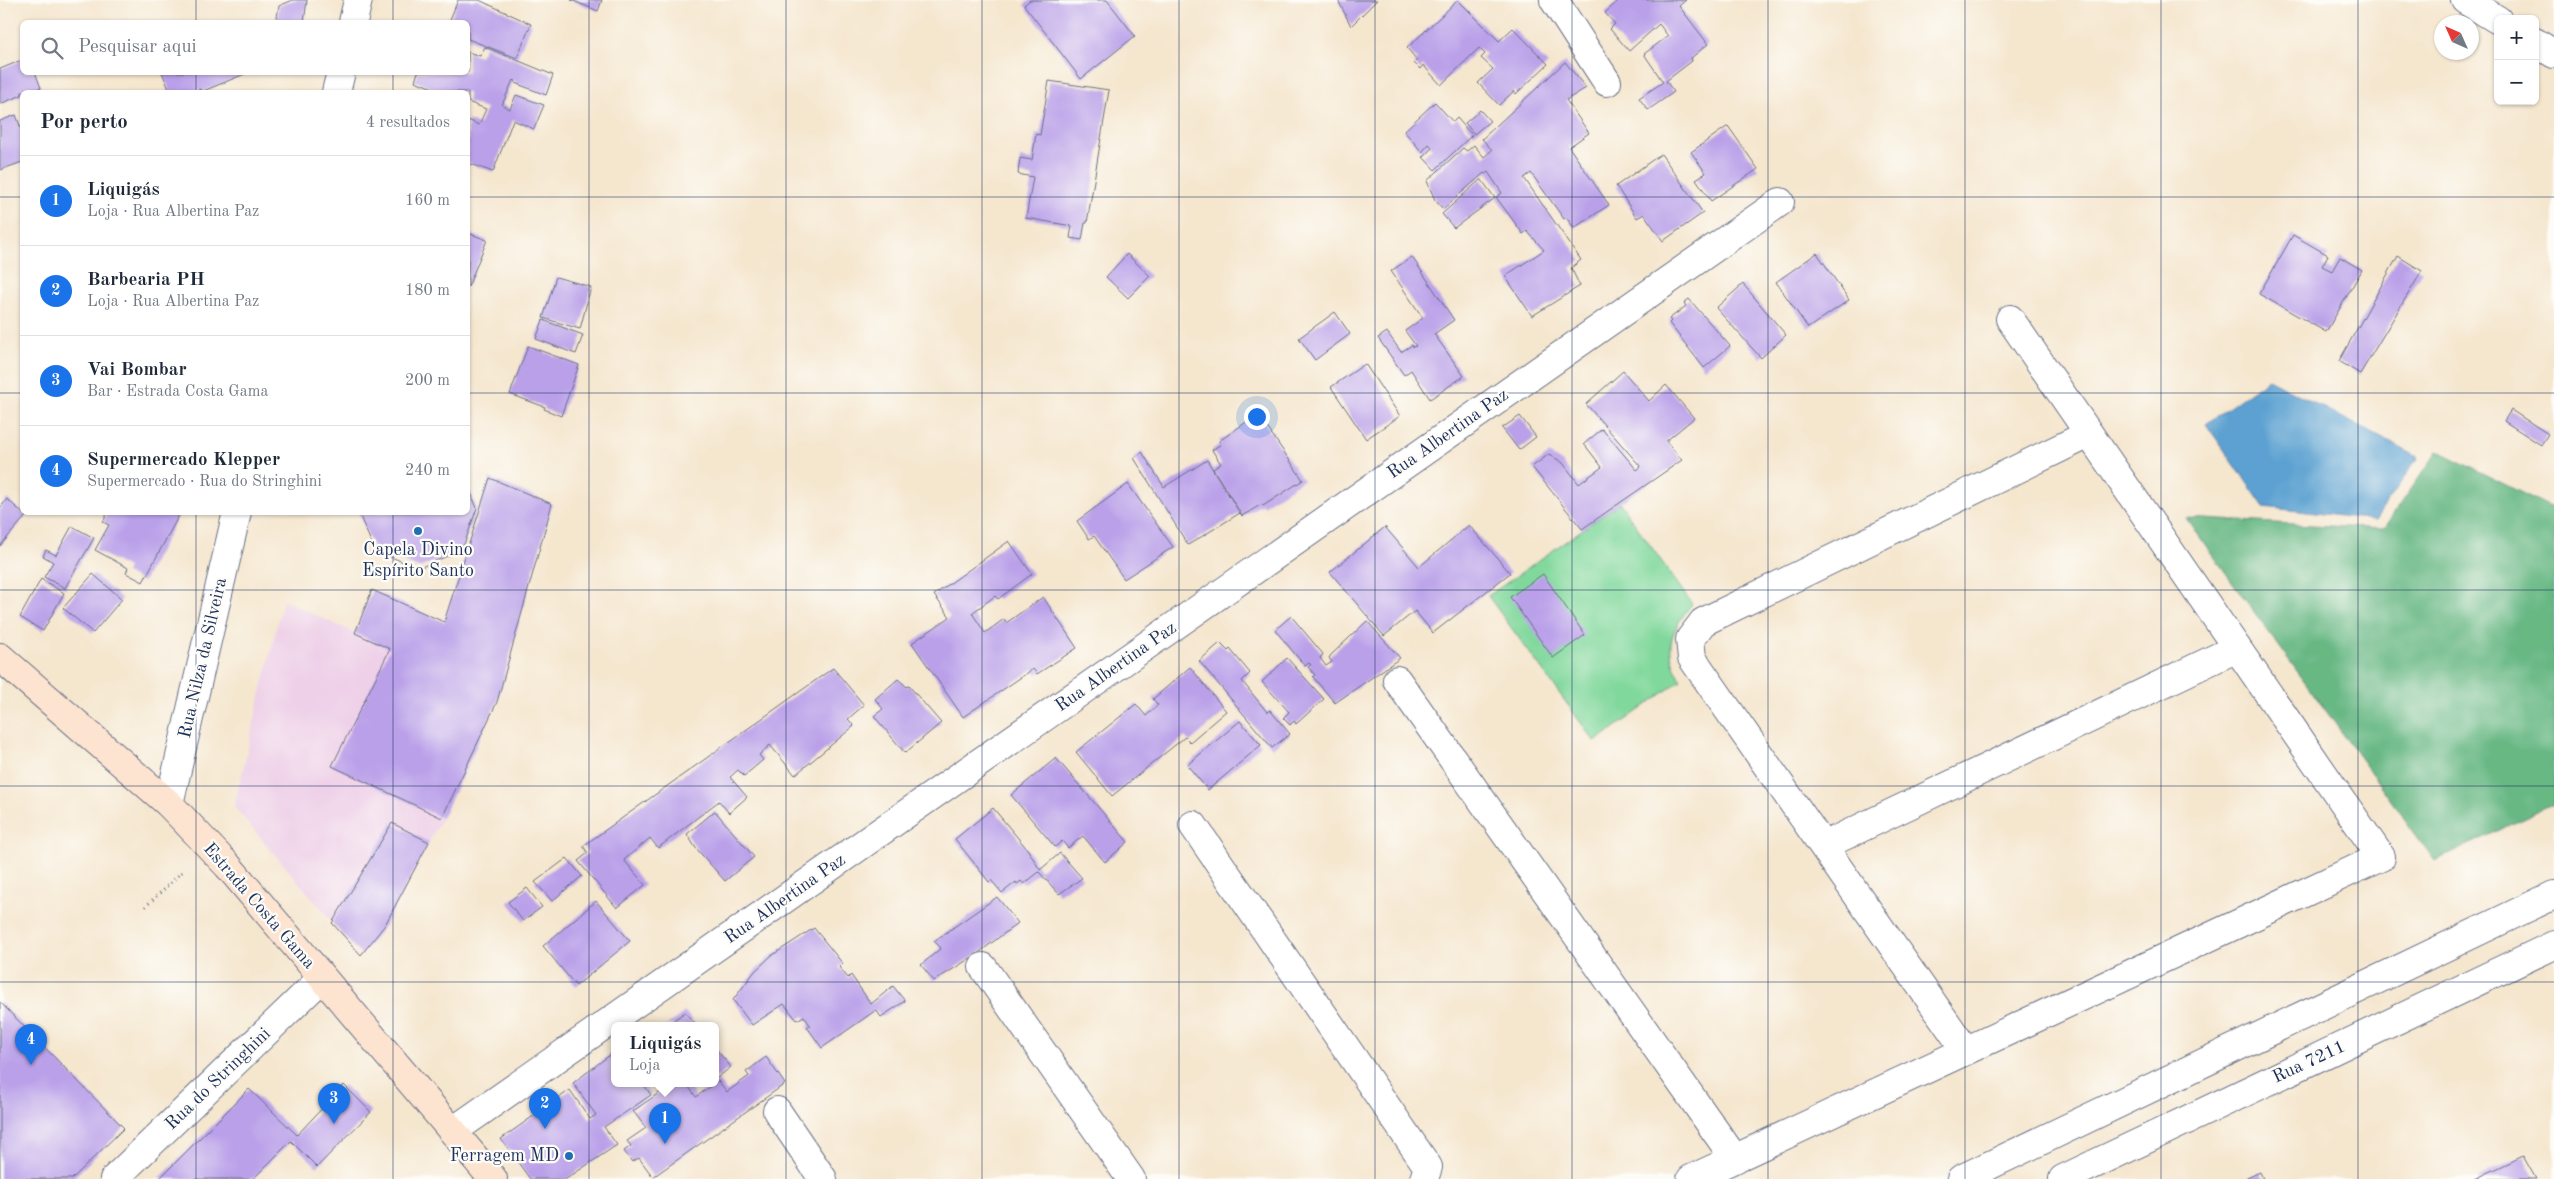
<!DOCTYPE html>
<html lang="pt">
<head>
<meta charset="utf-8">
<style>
	:root { --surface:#fff; --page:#f2f2f3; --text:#1f2937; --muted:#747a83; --line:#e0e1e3; --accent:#1a73e8 }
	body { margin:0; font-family:"Old Standard TT",serif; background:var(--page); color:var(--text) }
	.controls { position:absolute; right:15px; top:15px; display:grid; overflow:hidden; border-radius:8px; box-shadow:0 1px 4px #0004 }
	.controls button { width:45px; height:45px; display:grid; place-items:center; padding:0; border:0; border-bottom:1px solid var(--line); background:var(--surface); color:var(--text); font:25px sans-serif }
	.compass { position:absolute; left:2434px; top:15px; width:45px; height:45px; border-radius:50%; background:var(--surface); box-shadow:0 1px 4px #0004; rotate:315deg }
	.you { position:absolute; left:1256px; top:416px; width:18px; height:18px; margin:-12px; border:4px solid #fff; border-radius:50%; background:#1a73e8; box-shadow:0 0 0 8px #1a73e833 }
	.badge { display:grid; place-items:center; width:32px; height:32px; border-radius:50%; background:var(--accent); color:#fff; font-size:16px; font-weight:700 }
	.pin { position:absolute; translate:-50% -41px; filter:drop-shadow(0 1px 2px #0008) }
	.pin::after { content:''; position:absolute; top:26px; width:18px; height:15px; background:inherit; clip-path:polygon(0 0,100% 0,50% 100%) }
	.popup { position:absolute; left:611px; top:1022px; width:108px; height:65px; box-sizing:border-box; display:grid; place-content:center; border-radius:8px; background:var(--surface); filter:drop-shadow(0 1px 4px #0005); font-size:16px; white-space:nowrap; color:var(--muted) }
	.popup b { font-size:19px; color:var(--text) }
	.popup::after { content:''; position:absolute; left:50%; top:100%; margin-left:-10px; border:10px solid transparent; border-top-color:var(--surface) }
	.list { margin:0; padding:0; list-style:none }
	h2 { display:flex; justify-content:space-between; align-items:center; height:65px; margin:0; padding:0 20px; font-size:21px }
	h2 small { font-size:16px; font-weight:400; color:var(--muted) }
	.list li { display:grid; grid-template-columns:32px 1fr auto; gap:15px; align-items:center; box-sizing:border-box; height:90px; padding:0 20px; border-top:1px solid var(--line) }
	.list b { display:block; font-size:19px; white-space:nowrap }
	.list p { margin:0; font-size:16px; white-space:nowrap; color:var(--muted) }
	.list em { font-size:16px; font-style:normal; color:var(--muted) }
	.icon { flex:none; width:28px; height:28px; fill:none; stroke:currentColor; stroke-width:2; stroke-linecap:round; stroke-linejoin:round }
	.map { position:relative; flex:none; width:2554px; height:1179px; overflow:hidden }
	.search { position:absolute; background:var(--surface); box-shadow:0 1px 4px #0004; left:20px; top:20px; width:450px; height:55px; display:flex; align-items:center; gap:12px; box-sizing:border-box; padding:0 18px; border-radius:8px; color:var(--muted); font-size:19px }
	.panel { position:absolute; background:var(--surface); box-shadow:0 1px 4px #0004; left:20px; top:90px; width:450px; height:425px; border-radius:8px }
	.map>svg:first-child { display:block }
	.built { fill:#eed0e8 }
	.green { fill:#81d89c; stroke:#4e847d }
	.forest { fill:#68b884; stroke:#427471 }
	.water { fill:#5ca1d1; stroke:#3c6898 }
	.building { fill:#baa0e9 }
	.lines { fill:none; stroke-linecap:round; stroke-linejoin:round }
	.minor-casing { stroke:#676f85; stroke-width:30 }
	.secondary-casing { stroke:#676f85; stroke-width:30 }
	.path { stroke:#676f85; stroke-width:3; stroke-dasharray:1 4; stroke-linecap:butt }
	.minor { stroke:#fff; stroke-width:28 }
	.secondary { stroke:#fde4d1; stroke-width:28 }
	.grid { fill:none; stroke:#1b2f5e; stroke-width:1; stroke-opacity:0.55 }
	.poi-dot { fill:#1f6fb2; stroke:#fdfcf7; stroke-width:2 }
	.labels { text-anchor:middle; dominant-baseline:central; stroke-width:4.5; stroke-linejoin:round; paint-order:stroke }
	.street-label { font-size:18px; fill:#1b2f5e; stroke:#fdfcf7 }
	.poi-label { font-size:18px; fill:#1b2f5e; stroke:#fdfcf7 }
</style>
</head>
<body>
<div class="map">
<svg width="2554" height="1179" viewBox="0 0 2554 1179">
	<rect width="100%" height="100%" fill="#fdfcf7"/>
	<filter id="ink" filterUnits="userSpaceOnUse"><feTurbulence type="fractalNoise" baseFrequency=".02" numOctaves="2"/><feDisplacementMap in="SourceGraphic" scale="10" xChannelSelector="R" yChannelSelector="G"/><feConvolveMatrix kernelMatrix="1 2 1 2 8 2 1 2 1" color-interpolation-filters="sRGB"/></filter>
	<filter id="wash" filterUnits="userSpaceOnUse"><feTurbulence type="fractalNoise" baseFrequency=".0096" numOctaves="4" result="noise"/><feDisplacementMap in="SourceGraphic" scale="20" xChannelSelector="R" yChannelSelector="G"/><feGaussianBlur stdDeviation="1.12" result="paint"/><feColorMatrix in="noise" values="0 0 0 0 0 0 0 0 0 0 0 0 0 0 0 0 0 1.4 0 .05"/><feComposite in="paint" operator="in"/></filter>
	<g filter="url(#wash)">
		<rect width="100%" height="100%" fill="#f5e6ce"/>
		<!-- built -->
		<path class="built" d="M 283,600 L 390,649 L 497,702 L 442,818 L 385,925 L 361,955 L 234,807 Z"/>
		<!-- green -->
		<path class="green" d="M 1620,503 L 1692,604 C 1670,631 1663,649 1681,680 L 1595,742 L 1488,596 Z"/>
		<!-- forest -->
		<path class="forest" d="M 2438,451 L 2554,509 L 2554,804 L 2435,861 L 2186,518 L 2383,529 Z"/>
		<!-- water -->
		<path class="water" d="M 2268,379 L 2418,457 L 2375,520 L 2264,507 L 2206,424 Z"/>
		<g id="blocks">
			<!-- building -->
			<path class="building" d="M 293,0 L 307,0 L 304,22 L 276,22 L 279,6 Z
				M 458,0 L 479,0 L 531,24 L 517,58 L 468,39 L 468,22 L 449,22 Z
				M 571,0 L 602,0 L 598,11 Z
				M 1030,0 L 1107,0 L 1135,36 L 1081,79 L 1024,5 Z
				M 1338,0 L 1377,0 L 1351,26 Z
				M 1458,0 L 1499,41 L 1513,28 L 1548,64 L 1516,94 L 1514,91 L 1499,105 L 1478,83 L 1493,69 L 1481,58 L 1485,54 L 1479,48 L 1441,85 L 1423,65 L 1420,69 L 1414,63 L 1417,60 L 1407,48 Z
				M 1619,0 L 1686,0 L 1679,6 L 1708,44 L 1691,58 L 1692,61 L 1666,81 L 1674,92 L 1648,110 L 1639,98 L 1663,82 L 1644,54 L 1668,36 L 1659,24 L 1629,51 L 1610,29 L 1615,24 L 1605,13 Z
				M 485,47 L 553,75 L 546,95 L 515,83 L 516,81 L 513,80 L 502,105 L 510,109 L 516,95 L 544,105 L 534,129 L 513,120 L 493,172 L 468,163 L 468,120 L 479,125 L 486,109 L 468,102 L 468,92 L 443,92 L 415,81 L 418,72 L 468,72 L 468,52 L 480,56 Z
				M 22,60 L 22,72 L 35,72 L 41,88 L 22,92 L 22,95 L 0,104 L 0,69 Z
				M 1565,62 L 1586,88 L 1566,100 L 1589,133 L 1569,147 L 1609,205 L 1574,228 L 1566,217 L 1564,219 L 1531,173 L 1524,178 L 1581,260 L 1571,268 L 1580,286 L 1532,316 L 1505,276 L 1544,250 L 1527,231 L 1523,234 L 1496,197 L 1502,193 L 1488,172 L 1485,174 L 1484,173 L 1443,209 L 1435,200 L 1427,181 L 1463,148 L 1467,151 L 1474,145 L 1484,157 L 1492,150 L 1482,139 Z
				M 162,72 L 247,72 L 247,73 L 201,92 L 200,89 L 192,92 L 170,92 Z
				M 1049,81 L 1109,90 L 1087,223 L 1085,223 L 1082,240 L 1070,238 L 1072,226 L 1026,218 L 1033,177 L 1018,174 L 1020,158 L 1032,160 L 1036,134 L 1040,135 Z
				M 1435,102 L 1453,122 L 1457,118 L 1472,135 L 1435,170 L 1423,157 L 1432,148 L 1429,144 L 1422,152 L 1404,131 Z
				M 1480,110 L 1490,121 L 1474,134 L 1465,123 Z
				M 16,115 L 22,131 L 22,162 L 0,170 L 0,121 Z
				M 1728,126 L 1758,169 L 1711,201 L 1696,179 L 1706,173 L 1691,152 Z
				M 1661,154 L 1703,213 L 1663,241 L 1644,214 L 1637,218 L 1616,186 Z
				M 1481,179 L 1495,198 L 1454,228 L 1442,214 Z
				M 468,233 L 487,240 L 468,287 Z
				M 2293,235 L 2328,255 L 2322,266 L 2332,271 L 2340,257 L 2362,270 L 2326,332 L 2259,294 Z
				M 1817,253 L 1849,300 L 1808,328 L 1776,282 Z
				M 1127,254 L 1150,276 L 1128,298 L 1106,277 Z
				M 2398,256 L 2422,271 L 2360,374 L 2339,361 Z
				M 1412,257 L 1454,320 L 1434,334 L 1464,376 L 1430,399 L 1411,370 L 1404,375 L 1378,338 L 1387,332 L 1401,352 L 1412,345 L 1413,347 L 1416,346 L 1405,331 L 1423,318 L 1391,271 Z
				M 556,277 L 591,287 L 580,329 L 543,318 Z
				M 1743,284 L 1786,335 L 1761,358 L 1716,308 Z
				M 1689,299 L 1730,346 L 1704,368 L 1669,323 L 1671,321 L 1669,319 L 1686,306 L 1684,303 Z
				M 1335,312 L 1350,334 L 1315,360 L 1299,338 Z
				M 543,320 L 583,335 L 576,354 L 536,339 Z
				M 528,346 L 579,365 L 561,416 L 544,409 L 545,407 L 510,394 Z
				M 1365,364 L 1400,416 L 1366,439 L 1331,387 Z
				M 1623,371 L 1649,401 L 1666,385 L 1694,418 L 1666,441 L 1682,460 L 1582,529 L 1532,467 L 1549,454 L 1563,463 L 1579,484 L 1602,467 L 1584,444 L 1602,429 L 1637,470 L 1641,467 L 1586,404 Z
				M 2511,410 L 2548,434 L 2541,445 L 2504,421 Z
				M 1258,414 L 1303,480 L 1263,506 L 1262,504 L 1242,516 L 1213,469 L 1221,464 L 1212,450 L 1221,444 L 1219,441 Z
				M 1520,416 L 1536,437 L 1519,450 L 1502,428 Z
				M 1142,452 L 1164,487 L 1207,460 L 1240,513 L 1188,545 L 1134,458 Z
				M 490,478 L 552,504 L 497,702 L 442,818 L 332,766 L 390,649 L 355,633 L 372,590 L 444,622 Z
				M 1128,484 L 1173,547 L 1124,579 L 1094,536 L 1089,539 L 1077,521 Z
				M 468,486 L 477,508 L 462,550 L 419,568 L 375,551 L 358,512 L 468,512 Z
				M 7,499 L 26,516 L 0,546 L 0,508 Z
				M 108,512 L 174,512 L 179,515 L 143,582 L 126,573 L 128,568 L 95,550 L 109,525 L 103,522 Z
				M 1469,525 L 1510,573 L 1433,633 L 1415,611 L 1384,636 L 1330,572 L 1385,527 L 1419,567 Z
				M 72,526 L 94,538 L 65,588 L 44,577 L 53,562 L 43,556 L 46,550 L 56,555 Z
				M 1009,541 L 1032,574 L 998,599 L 995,596 L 972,613 L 985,633 L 1004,619 L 1006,623 L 1043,597 L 1077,648 L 1037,674 L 1033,669 L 963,717 L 912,643 L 950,617 L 934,595 Z
				M 93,574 L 122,599 L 93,633 L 63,608 Z
				M 1543,574 L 1585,635 L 1553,658 L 1510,597 Z
				M 41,579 L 64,593 L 43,631 L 20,617 Z
				M 1291,616 L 1323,654 L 1320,658 L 1326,666 L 1332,662 L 1329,658 L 1331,655 L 1367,621 L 1400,658 L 1335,703 L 1313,677 L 1315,675 L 1308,667 L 1311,665 L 1309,663 L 1305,666 L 1275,630 Z
				M 1220,643 L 1228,651 L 1230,649 L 1250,673 L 1242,681 L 1267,712 L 1270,710 L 1290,734 L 1272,748 L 1199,661 Z
				M 1287,658 L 1324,699 L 1296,724 L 1294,721 L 1290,725 L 1283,718 L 1289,712 L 1262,682 Z
				M 1190,667 L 1226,711 L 1190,742 L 1185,737 L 1112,796 L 1076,752 L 1136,704 L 1146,716 L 1158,705 L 1153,699 Z
				M 833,668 L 864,705 L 848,719 L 854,726 L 795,775 L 770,745 L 759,755 L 763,760 L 744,776 L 738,770 L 730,777 L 747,797 L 729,813 L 719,801 L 658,848 L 650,838 L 624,860 L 645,885 L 617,908 L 578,861 L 588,853 L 583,846 Z
				M 898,679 L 907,687 L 909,686 L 941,723 L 905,753 L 874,716 L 883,709 L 875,699 Z
				M 1240,721 L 1261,745 L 1208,790 L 1187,765 Z
				M 1056,758 L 1128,842 L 1105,862 L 1083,836 L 1068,848 L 1062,841 L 1055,847 L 1011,795 Z
				M 993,808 L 1028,850 L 1040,870 L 1060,853 L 1082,878 L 1059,894 L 1039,872 L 1024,884 L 1021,881 L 1017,884 L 1016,882 L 1002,893 L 991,880 L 989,882 L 955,839 Z
				M 715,811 L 754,857 L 725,881 L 695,847 L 687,834 Z
				M 392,823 L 429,842 L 385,925 L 361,955 L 332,923 Z
				M 567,858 L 582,876 L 552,901 L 535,882 Z
				M 527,888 L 542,907 L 523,921 L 508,902 Z
				M 997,897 L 1018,923 L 977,954 L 934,981 L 921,965 L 941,948 L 934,941 Z
				M 596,901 L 630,941 L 576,986 L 543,946 Z
				M 814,928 L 843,964 L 839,967 L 848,978 L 851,975 L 871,1004 L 893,986 L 905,1001 L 881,1017 L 876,1010 L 822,1048 L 807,1027 L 810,1025 L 804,1016 L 797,1020 L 784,1004 L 752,1025 L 733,1000 L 755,971 L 771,956 Z
				M 0,1002 L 124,1128 L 72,1179 L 0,1179 Z
				M 685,1012 L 696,1025 L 667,1025 Z
				M 715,1048 L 731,1067 L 717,1078 L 715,1076 Z
				M 615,1051 L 615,1083 L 648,1083 L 644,1085 L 651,1095 L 604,1127 L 617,1145 L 566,1179 L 530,1179 L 501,1139 L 570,1090 L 590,1119 L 596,1115 L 573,1083 Z
				M 766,1057 L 785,1084 L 653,1177 L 639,1158 L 632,1162 L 624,1151 L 631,1146 L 627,1141 L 646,1128 L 633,1111 L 662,1091 L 655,1083 L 694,1083 L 689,1087 L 696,1097 L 718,1081 L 727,1092 L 749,1076 L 746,1072 Z
				M 344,1085 L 371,1112 L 317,1167 L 291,1141 L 253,1179 L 159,1179 L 249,1089 L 297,1135 Z
				M 2523,1156 L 2536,1179 L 2475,1179 Z
				M 2260,1172 L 2263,1179 L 2245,1179 Z"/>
		</g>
	</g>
	<g filter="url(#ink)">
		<use href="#blocks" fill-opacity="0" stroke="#676f85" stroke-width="1"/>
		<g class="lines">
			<!-- minor casing -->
			<g class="minor-casing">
				<path id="minor" d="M 1554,0 L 1607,82
					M 2465,0 L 2498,20
					M 353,22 L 358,0
					M 2535,42 L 2554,54
					M 336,92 L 341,72
					M 1397,680 L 1735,1159
					M 169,804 L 237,512
					M 1193,825 L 1428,1167 L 1424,1179
					M 1823,846 L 2237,648
					M 983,967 L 1131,1179
					M 1966,1051 L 1692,658 L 1690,639 L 1703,622 L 2089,434
					M 777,1111 L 823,1179
					M 453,1131 L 1780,202
					M 114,1179 L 322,978
					M 1691,1179 L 2381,857 L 2010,319
					M 1961,1179 L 2554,895
					M 2063,1179 L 2554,945"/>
			</g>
			<!-- secondary casing -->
			<g class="secondary-casing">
				<path id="secondary" d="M 0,657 L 169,804 L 228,866 L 493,1179"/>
			</g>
			<!-- path -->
			<path class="path" d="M 145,907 L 184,870"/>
			<!-- minor -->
			<use href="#minor" class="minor"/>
			<!-- secondary -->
			<use href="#secondary" class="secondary"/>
		</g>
	</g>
	<!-- grid -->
	<path class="grid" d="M 196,0 L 196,22M 393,0 L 393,22M 589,0 L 589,1179M 786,0 L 786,1179M 982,0 L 982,1179M 1179,0 L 1179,1179M 1375,0 L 1375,1179M 1572,0 L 1572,1179M 1768,0 L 1768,1179M 1965,0 L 1965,1179M 2161,0 L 2161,1179M 2358,0 L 2358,1179M 196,72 L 196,92M 393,72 L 393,92M 0,197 L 22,197M 468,197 L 2554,197M 0,393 L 22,393M 468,393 L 2554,393M 196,512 L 196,1179M 393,512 L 393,1179M 0,590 L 2554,590M 0,786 L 2554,786M 0,982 L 2554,982"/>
	<!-- markers -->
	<g class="poi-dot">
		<circle cx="418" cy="531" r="5"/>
		<circle cx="569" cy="1156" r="5"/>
	</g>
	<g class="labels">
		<!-- street labels -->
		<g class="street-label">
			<text transform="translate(1448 434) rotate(-35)">Rua Albertina Paz</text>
			<text transform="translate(203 658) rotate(-77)">Rua Nilza da Silveira</text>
			<text transform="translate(1116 667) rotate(-35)">Rua Albertina Paz</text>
			<text transform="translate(785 899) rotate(-35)">Rua Albertina Paz</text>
			<text transform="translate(259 906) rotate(49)">Estrada Costa Gama</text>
			<text transform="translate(2309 1062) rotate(-25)">Rua 7211</text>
			<text transform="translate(218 1079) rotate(-44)">Rua do Stringhini</text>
		</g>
		<!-- poi labels -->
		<g class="poi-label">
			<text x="418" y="550">Capela Divino<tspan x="418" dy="21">Espírito Santo</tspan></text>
			<text x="559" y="1156" text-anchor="end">Ferragem MD</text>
		</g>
	</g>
</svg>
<div class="controls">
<button>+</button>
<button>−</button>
</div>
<svg class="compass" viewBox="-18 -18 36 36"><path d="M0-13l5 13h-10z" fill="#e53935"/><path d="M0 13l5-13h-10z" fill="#747a83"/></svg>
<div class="you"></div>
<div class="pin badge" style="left:665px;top:1144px">1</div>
<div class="popup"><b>Liquigás</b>Loja</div>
<div class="pin badge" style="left:545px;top:1129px">2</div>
<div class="pin badge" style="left:334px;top:1124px">3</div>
<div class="pin badge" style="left:31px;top:1065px">4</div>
<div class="search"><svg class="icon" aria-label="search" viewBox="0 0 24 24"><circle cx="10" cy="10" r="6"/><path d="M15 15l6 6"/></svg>Pesquisar aqui</div>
<section class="panel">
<h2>Por perto<small>4 resultados</small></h2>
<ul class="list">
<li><span class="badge">1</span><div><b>Liquigás</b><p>Loja · Rua Albertina Paz</p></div><em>160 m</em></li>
<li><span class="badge">2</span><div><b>Barbearia PH</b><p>Loja · Rua Albertina Paz</p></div><em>180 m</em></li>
<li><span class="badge">3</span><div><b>Vai Bombar</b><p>Bar · Estrada Costa Gama</p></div><em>200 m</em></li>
<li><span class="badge">4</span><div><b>Supermercado Klepper</b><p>Supermercado · Rua do Stringhini</p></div><em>240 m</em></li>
</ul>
</section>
</div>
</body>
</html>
